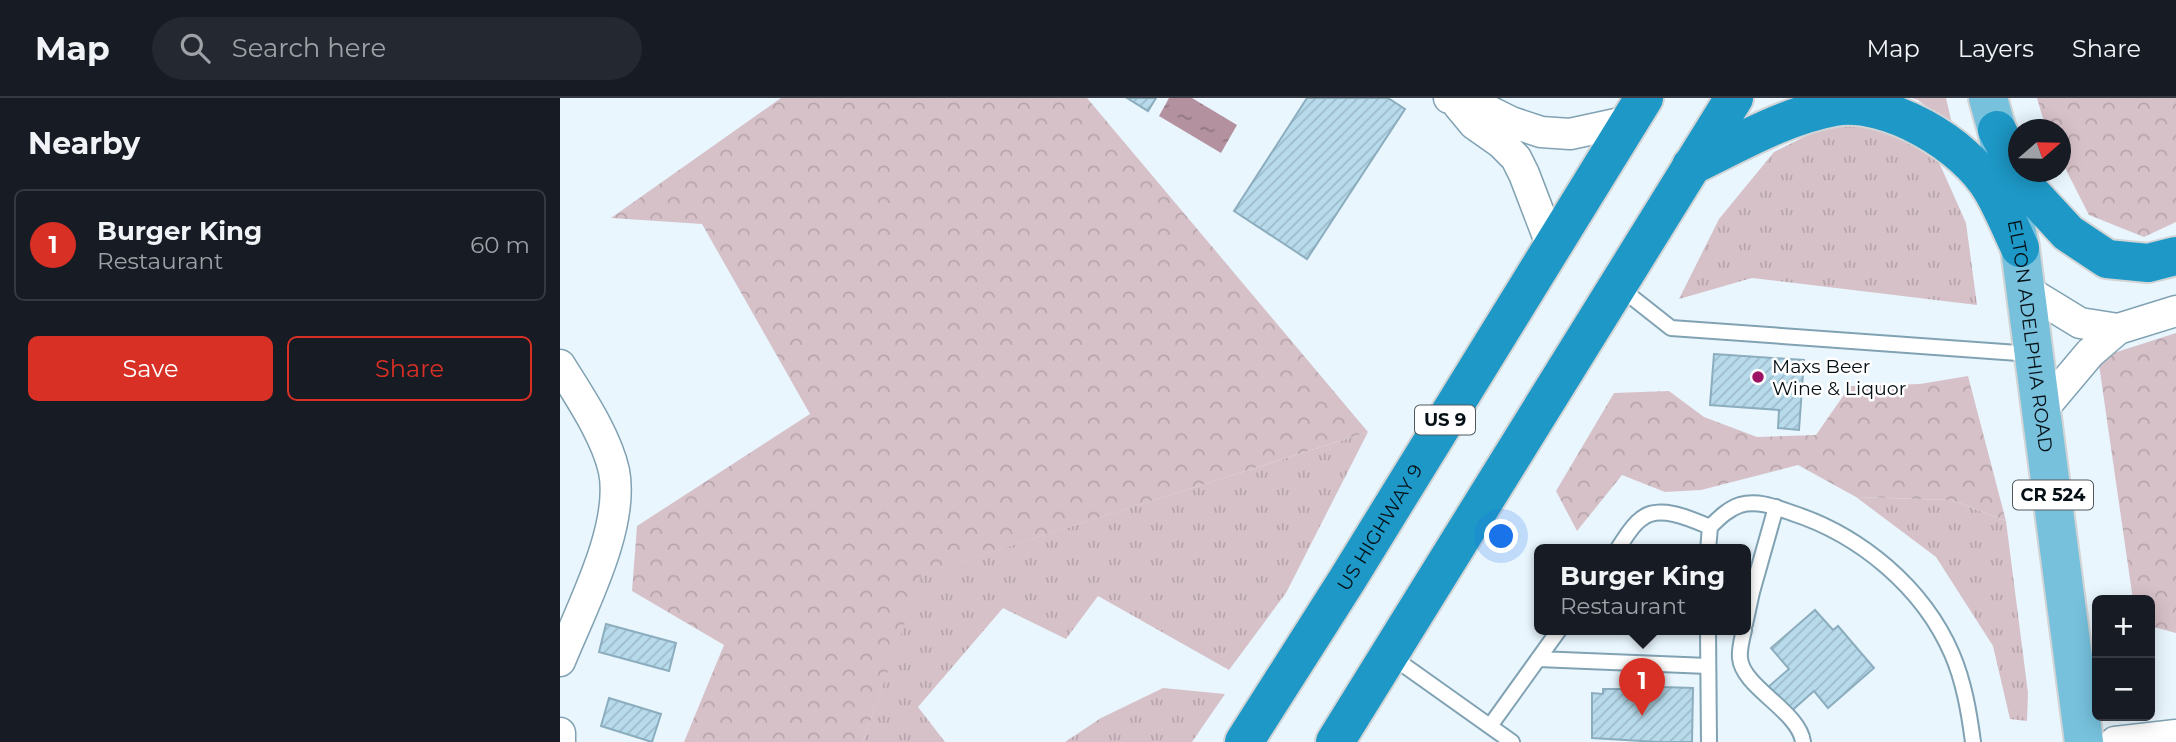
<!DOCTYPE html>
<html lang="en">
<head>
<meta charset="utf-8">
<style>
	:root { --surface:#171b24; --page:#242831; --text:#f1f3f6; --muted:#9ea1a6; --line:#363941; --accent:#d93025 }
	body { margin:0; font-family:Montserrat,sans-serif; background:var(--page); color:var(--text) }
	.controls { position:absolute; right:21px; bottom:21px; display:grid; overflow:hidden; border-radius:10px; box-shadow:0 4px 18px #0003 }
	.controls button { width:63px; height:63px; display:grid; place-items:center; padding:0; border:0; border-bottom:2px solid var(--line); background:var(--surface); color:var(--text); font:35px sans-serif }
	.compass { position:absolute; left:1448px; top:21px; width:63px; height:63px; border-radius:50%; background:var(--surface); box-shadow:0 4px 18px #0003; rotate:70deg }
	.you { position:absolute; left:942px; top:439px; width:24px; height:24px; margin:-18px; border:5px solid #fff; border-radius:50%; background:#1a73e8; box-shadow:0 0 0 10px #1a73e833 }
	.badge { display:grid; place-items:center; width:46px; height:46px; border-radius:50%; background:var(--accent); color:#fff; font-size:23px; font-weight:700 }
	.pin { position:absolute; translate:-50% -58px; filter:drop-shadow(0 2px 4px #0008) }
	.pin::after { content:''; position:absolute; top:37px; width:24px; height:21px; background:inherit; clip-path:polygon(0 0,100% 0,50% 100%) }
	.popup { position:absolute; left:974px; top:446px; width:217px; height:91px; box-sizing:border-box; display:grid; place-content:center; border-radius:10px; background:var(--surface); filter:drop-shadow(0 2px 5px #0005); font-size:23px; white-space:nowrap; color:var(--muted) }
	.popup b { font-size:26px; color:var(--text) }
	.popup::after { content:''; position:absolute; left:50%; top:100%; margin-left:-14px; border:14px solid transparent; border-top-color:var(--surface) }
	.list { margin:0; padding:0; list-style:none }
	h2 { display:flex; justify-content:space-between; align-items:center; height:91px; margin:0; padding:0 28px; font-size:30px }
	h2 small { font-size:23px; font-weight:400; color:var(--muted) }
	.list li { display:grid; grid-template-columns:46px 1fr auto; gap:21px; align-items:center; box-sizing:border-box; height:112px; margin:0 14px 14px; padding:0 14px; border:2px solid var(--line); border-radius:10px }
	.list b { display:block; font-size:26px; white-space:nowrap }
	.list p { margin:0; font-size:23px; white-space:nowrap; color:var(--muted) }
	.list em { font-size:23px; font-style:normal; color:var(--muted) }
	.actions { display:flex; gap:14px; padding:21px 28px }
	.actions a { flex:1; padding:16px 0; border:2px solid var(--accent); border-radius:10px; text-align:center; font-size:24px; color:var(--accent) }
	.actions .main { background:var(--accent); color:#fff }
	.icon { flex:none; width:38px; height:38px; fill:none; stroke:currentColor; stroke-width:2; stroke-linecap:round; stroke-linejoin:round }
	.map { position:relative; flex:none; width:1616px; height:644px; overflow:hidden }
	header { display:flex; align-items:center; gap:42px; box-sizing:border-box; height:98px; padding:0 35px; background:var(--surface); border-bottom:2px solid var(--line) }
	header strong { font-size:33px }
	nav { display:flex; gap:38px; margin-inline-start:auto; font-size:24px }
	.search { width:490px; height:63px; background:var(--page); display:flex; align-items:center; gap:18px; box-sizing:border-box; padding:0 24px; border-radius:38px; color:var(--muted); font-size:26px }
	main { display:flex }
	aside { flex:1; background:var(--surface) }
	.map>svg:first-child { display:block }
	.grass { fill:url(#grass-tufts) }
	.forest { fill:url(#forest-crowns) }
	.water { fill:url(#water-ripples) }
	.building { fill:url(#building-hatch); stroke:#8badbe; stroke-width:2 }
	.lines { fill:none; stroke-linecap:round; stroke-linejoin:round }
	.lane-casing { stroke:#81a2b3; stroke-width:18 }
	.street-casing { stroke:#81a2b3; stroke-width:33 }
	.primary-casing { stroke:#d2d4d5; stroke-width:42 }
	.highway-casing { stroke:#d2d4d5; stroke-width:42 }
	.lane { stroke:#fff; stroke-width:14 }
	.street { stroke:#fff; stroke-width:30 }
	.primary { stroke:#77c1dd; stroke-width:38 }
	.highway { stroke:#1d98c7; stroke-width:38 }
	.poi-dot { fill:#9d1464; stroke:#fff; stroke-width:2.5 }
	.labels { text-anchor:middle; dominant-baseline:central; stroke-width:5; stroke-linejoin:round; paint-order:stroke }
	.shield { fill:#fff; stroke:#50585c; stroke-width:2 }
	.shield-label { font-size:18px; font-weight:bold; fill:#051016 }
	.street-label { font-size:19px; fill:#051016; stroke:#fff }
	.poi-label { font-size:19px; fill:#051016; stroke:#fff; text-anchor:start }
</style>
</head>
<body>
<header>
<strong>Map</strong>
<div class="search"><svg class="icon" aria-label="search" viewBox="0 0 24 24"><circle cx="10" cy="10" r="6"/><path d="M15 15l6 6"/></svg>Search here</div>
<nav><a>Map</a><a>Layers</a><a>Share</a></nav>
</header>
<main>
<aside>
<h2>Nearby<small></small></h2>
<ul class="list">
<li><span class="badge">1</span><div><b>Burger King</b><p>Restaurant</p></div><em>60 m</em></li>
</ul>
<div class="actions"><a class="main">Save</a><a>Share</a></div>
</aside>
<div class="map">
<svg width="1616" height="644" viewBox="0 0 1616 644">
	<defs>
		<pattern id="grass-tufts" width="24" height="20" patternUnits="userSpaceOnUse" patternTransform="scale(1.75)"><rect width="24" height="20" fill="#d7c1c9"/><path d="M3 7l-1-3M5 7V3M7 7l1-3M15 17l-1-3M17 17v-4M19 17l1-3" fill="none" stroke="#b7a5ac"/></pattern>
		<pattern id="forest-crowns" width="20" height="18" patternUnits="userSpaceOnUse" patternTransform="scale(1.75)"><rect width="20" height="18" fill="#d7c1c9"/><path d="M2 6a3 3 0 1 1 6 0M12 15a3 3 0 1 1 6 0" fill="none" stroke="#b7a5ac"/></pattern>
		<pattern id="water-ripples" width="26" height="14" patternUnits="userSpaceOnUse" patternTransform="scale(1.75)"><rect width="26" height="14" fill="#b3919f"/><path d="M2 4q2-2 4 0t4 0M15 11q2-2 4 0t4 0" fill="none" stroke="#907581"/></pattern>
		<pattern id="building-hatch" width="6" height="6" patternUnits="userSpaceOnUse" patternTransform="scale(1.75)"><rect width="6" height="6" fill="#b8dbec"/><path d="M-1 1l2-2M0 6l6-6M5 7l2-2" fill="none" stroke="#9dbbca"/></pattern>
	</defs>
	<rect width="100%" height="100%" fill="#e9f6fe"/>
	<!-- grass -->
	<path class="grass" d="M 1352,0 L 1386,0 L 1393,30 L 1358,2 Z
		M 1278,22 L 1336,30 L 1378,62 L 1406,125 L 1417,207 L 1192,180 L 1119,201 L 1159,121 L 1214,54 Z
		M 808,334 L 726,495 L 669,572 L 538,498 L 506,541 L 443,510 L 358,609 L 385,644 L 303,644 L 361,476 Z
		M 1296,399 L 1392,402 L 1446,423 L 1468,595 L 1467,623 L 1450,621 L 1433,548 L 1376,459 Z
		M 603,590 L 665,596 L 632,644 L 505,644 L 541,620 Z"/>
	<!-- forest -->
	<path class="forest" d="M 221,0 L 527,0 L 808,334 L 362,476 L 303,644 L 124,644 L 164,547 L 72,493 L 77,428 L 250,316 L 142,126 L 51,120 Z
		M 1477,0 L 1616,0 L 1616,124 L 1584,139 L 1529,117 L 1501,62 L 1500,32 L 1486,31 Z
		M 1616,235 L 1616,535 L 1590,528 L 1590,502 L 1573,502 L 1538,260 Z
		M 1408,278 L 1446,423 L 1392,402 L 1296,399 L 1238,367 L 1141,392 L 1105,394 L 1062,377 L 1017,433 L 996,393 L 1054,295 L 1109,293 L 1144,319 L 1197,339 L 1256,337 L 1290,288 L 1360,286 Z"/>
	<!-- water -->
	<path class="water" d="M 609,0 L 632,0 L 677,27 L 661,55 L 599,18 Z"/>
	<!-- building -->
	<path class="building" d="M 567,0 L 596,0 L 588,13 Z
		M 747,0 L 828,0 L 845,11 L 747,161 L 674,113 Z
		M 1154,256 L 1244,262 L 1239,332 L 1218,330 L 1219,312 L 1150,307 Z
		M 1255,512 L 1273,532 L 1278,528 L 1314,570 L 1268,610 L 1254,593 L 1228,616 L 1207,590 L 1229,571 L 1211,550 Z
		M 46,526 L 116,545 L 109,573 L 39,554 Z
		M 1085,584 L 1103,585 L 1103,589 L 1133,590 L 1132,644 L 1098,644 L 1032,640 L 1032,595 L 1043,596 L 1043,591 L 1085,591 Z
		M 49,600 L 101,616 L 92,644 L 41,628 Z"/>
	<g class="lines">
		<!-- lane casing -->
		<g class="lane-casing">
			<path id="lane" d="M 1059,189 L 1111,230 L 1472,256
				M 1057,452 C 1064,442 1071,428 1081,421 C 1099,406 1131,421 1150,429 C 1159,420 1168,411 1180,407 C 1198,402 1215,409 1232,415 C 1300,437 1363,489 1392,556 C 1404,584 1409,614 1413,644
				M 1148,452 L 1150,429
				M 1185,526 L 1192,494 L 1216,409
				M 1148,532 L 1149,644
				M 1184,532 C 1182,541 1179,551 1180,560 C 1182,589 1239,613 1243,644
				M 831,558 L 952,644
				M 978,561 L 1148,568
				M 930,628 L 999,532"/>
		</g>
		<!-- street casing -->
		<g class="street-casing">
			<path id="street" d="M 889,0 L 919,8 L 951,24 L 981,34 L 1010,36 L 1070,23
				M 899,8 L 914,26 L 941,45 L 956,60 L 964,76 L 992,149
				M 1466,192 L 1520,225 L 1558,231
				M 0,267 C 19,298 46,337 54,373 C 65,429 21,511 0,563
				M 1482,312 L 1530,255 L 1558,231 L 1616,213
				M 0,635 L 0,644
				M 1555,644 L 1616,637"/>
		</g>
		<!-- primary casing -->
		<g class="primary-casing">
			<g id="primary">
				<path id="s1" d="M 1428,0 L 1437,32 L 1460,150 L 1524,644"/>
			</g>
		</g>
		<!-- highway casing -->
		<g class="highway-casing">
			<g id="highway">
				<path d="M 1437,32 L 1458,72"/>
				<path d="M 1131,68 C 1177,46 1224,18 1274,9 C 1328,0 1406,47 1432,92 C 1443,111 1451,131 1460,150"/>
				<path d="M 1460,74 L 1471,95 L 1508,135 L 1547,161 L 1588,165 L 1616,158"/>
				<path id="s2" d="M 684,644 L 787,482 L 1084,0"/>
				<path d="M 775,644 L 1174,0"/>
			</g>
		</g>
		<!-- lane -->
		<use href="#lane" class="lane"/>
		<!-- street -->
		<use href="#street" class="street"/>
		<!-- primary -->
		<use href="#primary" class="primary"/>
		<!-- highway -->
		<use href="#highway" class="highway"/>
	</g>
	<!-- markers -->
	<circle class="poi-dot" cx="1198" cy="279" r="7"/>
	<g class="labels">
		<!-- shield labels -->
		<g class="shield">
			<rect x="855" y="307.5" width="60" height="29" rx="5"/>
			<rect x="1453" y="382.5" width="80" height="29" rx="5"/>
		</g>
		<g class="shield-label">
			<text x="885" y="322">US 9</text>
			<text x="1493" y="397">CR 524</text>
		</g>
		<!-- street labels -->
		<g class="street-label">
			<text stroke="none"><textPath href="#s1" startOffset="242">ELTON ADELPHIA ROAD</textPath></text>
			<text stroke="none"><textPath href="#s2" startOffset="254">US HIGHWAY 9</textPath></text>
		</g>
		<!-- poi labels -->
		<g class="poi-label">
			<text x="1212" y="268">Maxs Beer<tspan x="1212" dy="22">Wine &amp; Liquor</tspan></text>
		</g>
	</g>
</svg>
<div class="controls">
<button>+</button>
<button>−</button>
</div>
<svg class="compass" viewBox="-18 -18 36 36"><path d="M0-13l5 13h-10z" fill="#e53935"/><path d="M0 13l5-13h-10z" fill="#9ea1a6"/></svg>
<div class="you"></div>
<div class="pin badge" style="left:1082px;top:618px">1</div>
<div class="popup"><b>Burger King</b>Restaurant</div>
</div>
</main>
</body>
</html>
